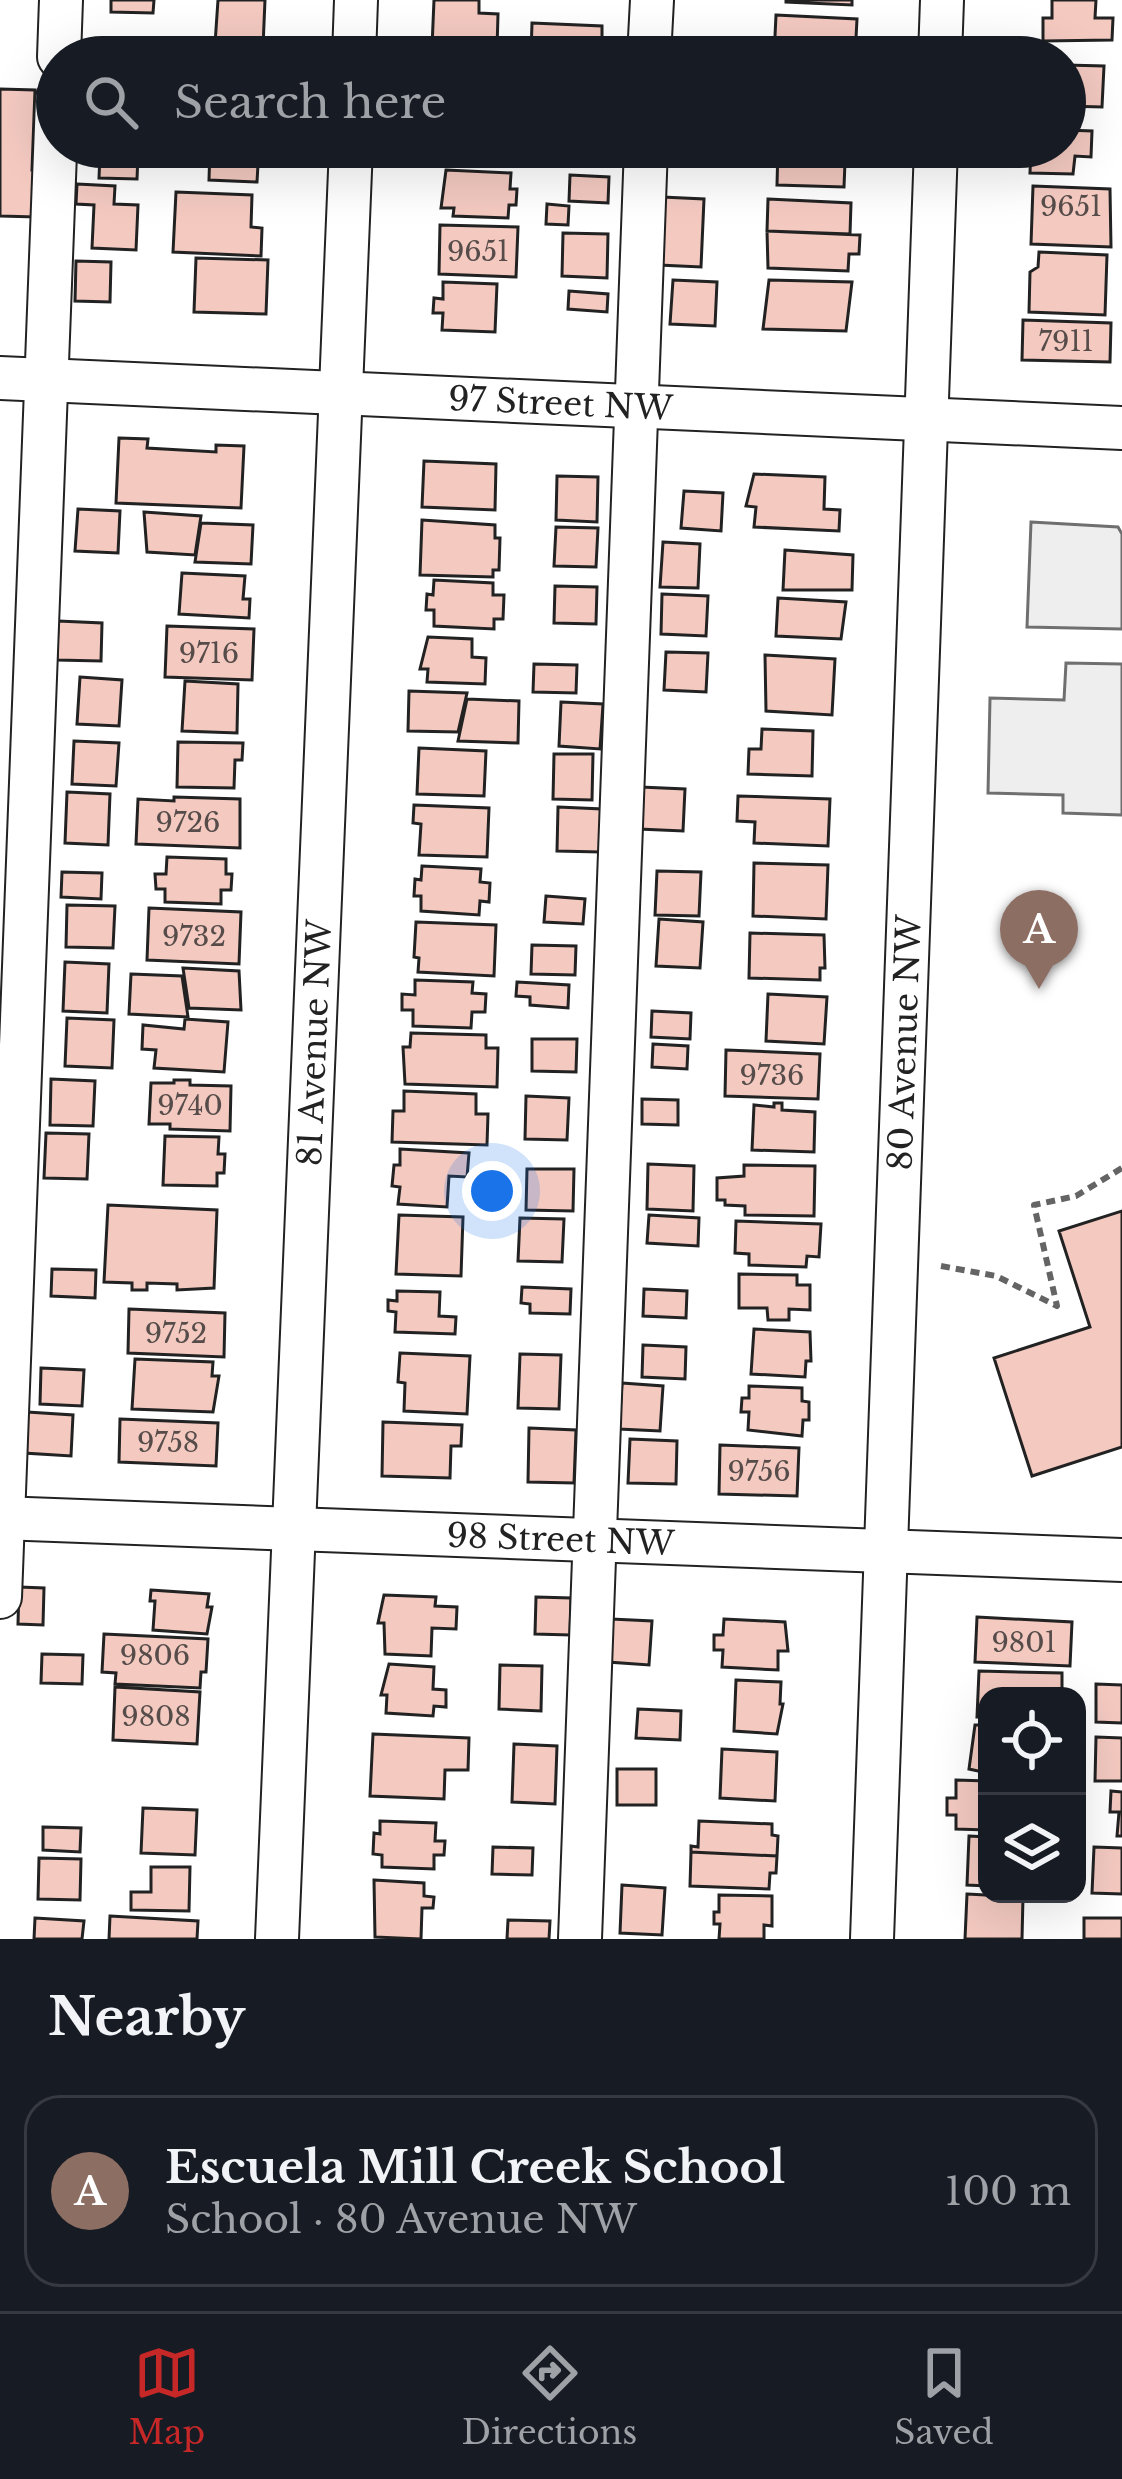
<!DOCTYPE html>
<html lang="en">
<head>
<meta charset="utf-8">
<style>
	:root { --surface:#171b24; --page:#242831; --text:#f1f3f6; --muted:#9ea1a6; --line:#363941; --accent:#c62828 }
	body { margin:0; font-family:"Libre Baskerville",serif; background:var(--page); color:var(--text) }
	.controls { position:absolute; right:36px; bottom:36px; display:grid; overflow:hidden; border-radius:24px; box-shadow:0 12px 48px #0002 }
	.controls button { width:108px; height:108px; display:grid; place-items:center; padding:0; border:0; border-bottom:3px solid var(--line); background:var(--surface); color:var(--text); font:60px sans-serif }
	.you { position:absolute; left:492px; top:1191px; width:42px; height:42px; margin:-30px; border:9px solid #fff; border-radius:50%; background:#1a73e8; box-shadow:0 0 0 18px #1a73e833 }
	.badge { display:grid; place-items:center; width:78px; height:78px; border-radius:50%; background:var(--accent); color:#fff; font-size:39px; font-weight:700 }
	.pin { position:absolute; translate:-50% -99px; filter:drop-shadow(0 3px 6px #0008) }
	.pin::after { content:''; position:absolute; top:63px; width:42px; height:36px; background:inherit; clip-path:polygon(0 0,100% 0,50% 100%) }
	.list { margin:0; padding:0; list-style:none }
	h2 { display:flex; justify-content:space-between; align-items:center; height:156px; margin:0; padding:0 48px; font-size:51px }
	h2 small { font-size:39px; font-weight:400; color:var(--muted) }
	.list li { display:grid; grid-template-columns:78px 1fr auto; gap:36px; align-items:center; box-sizing:border-box; height:192px; margin:0 24px 24px; padding:0 24px; border:3px solid var(--line); border-radius:36px }
	.list b { display:block; font-size:45px; white-space:nowrap }
	.list p { margin:0; font-size:39px; white-space:nowrap; color:var(--muted) }
	.list em { font-size:39px; font-style:normal; color:var(--muted) }
	.icon { flex:none; width:66px; height:66px; fill:none; stroke:currentColor; stroke-width:2; stroke-linecap:round; stroke-linejoin:round }
	.map { position:relative; flex:none; width:1122px; height:1939px; overflow:hidden }
	.search { position:absolute; background:var(--surface); box-shadow:0 12px 48px #0002; left:36px; right:36px; top:36px; height:132px; display:flex; align-items:center; gap:30px; box-sizing:border-box; padding:0 42px; border-radius:66px; color:var(--muted); font-size:45px }
	.sheet { height:372px; background:var(--surface) }
	nav { display:flex; justify-content:space-around; align-items:center; box-sizing:border-box; height:168px; border-top:3px solid var(--line); background:var(--surface); font-size:33px; color:var(--muted) }
	nav a { display:grid; justify-items:center; gap:6px }
	nav .on { color:var(--accent) }
	.map>svg:first-child { display:block }
	.green { fill:#eee; stroke:#6f6f6f; stroke-width:3 }
	.building { fill:#f3c9c0; stroke:#222; stroke-width:3 }
	.lines { fill:none; stroke-linecap:round; stroke-linejoin:round }
	.minor-casing { stroke:#222; stroke-width:46 }
	.path { stroke:#646464; stroke-width:6; stroke-dasharray:9 6; stroke-linecap:butt }
	.minor { stroke:#fff; stroke-width:42 }
	.labels { text-anchor:middle; dominant-baseline:central; stroke-width:9; stroke-linejoin:round; paint-order:stroke }
	.number-label { font-size:27px; fill:#564c4a }
	.street-label { font-size:33px; fill:#222; stroke:#fff }
</style>
</head>
<body>
<div class="map">
<svg width="1122" height="1939" viewBox="0 0 1122 1939">
	<rect width="100%" height="100%" fill="#fff"/>
	<!-- green -->
	<path class="green" d="M 1031,522 L 1118,527 L 1122,534 L 1122,629 L 1027,627 Z
		M 1066,663 L 1122,664 L 1122,815 L 1063,813 L 1063,795 L 988,793 L 990,698 L 1064,700 Z"/>
	<!-- building -->
	<path class="building" d="M 111,0 L 154,0 L 153,13 L 111,12 Z
		M 218,0 L 265,0 L 263,47 L 215,44 Z
		M 434,0 L 479,0 L 479,13 L 498,14 L 497,49 L 432,47 Z
		M 786,0 L 852,0 L 852,5 L 786,2 Z
		M 1052,0 L 1096,0 L 1095,18 L 1113,18 L 1112,40 L 1043,41 L 1043,18 L 1052,18 Z
		M 776,15 L 857,19 L 855,57 L 774,57 Z
		M 532,23 L 602,26 L 602,55 L 531,54 Z
		M 1065,65 L 1104,66 L 1102,107 L 1065,106 Z
		M 0,89 L 35,90 L 32,170 L 38,170 L 36,217 L 0,216 Z
		M 1065,130 L 1092,131 L 1091,157 L 1075,156 L 1073,174 L 1030,173 L 1031,147 L 1065,147 Z
		M 210,147 L 259,147 L 257,182 L 209,180 Z
		M 437,147 L 496,147 L 495,163 L 436,160 Z
		M 570,147 L 604,147 L 604,166 L 570,165 Z
		M 695,147 L 737,147 L 736,162 L 694,160 Z
		M 778,147 L 855,147 L 855,163 L 845,162 L 844,187 L 777,185 Z
		M 100,154 L 138,155 L 137,179 L 99,178 Z
		M 446,170 L 511,173 L 510,189 L 517,189 L 516,205 L 509,205 L 508,218 L 453,216 L 454,208 L 441,208 Z
		M 570,175 L 609,177 L 608,203 L 569,201 Z
		M 77,184 L 115,186 L 114,204 L 138,205 L 136,250 L 92,248 L 94,205 L 76,204 Z
		M 1033,186 L 1110,189 L 1111,247 L 1031,244 Z
		M 176,192 L 252,195 L 251,227 L 262,228 L 261,256 L 173,252 Z
		M 662,197 L 704,199 L 701,267 L 659,265 Z
		M 768,199 L 851,203 L 850,234 L 767,231 Z
		M 547,204 L 569,206 L 568,225 L 546,224 Z
		M 440,225 L 518,227 L 516,277 L 439,274 Z
		M 767,231 L 860,235 L 859,254 L 849,254 L 848,271 L 768,268 Z
		M 563,233 L 608,234 L 607,278 L 562,276 Z
		M 1039,252 L 1107,255 L 1105,315 L 1029,312 L 1030,272 L 1038,267 Z
		M 196,258 L 268,260 L 266,314 L 194,312 Z
		M 76,261 L 111,262 L 110,302 L 75,301 Z
		M 673,280 L 717,282 L 715,326 L 670,324 Z
		M 769,280 L 852,282 L 846,331 L 763,329 Z
		M 443,282 L 497,284 L 495,332 L 442,330 L 443,313 L 433,313 L 434,298 L 443,299 Z
		M 569,291 L 608,294 L 607,312 L 568,309 Z
		M 1023,320 L 1111,323 L 1110,362 L 1022,360 Z
		M 119,438 L 148,439 L 147,448 L 216,452 L 216,445 L 244,446 L 241,508 L 116,503 Z
		M 424,461 L 496,464 L 495,510 L 422,507 Z
		M 754,474 L 825,477 L 824,509 L 840,510 L 839,531 L 754,527 L 756,507 L 746,506 Z
		M 557,476 L 598,477 L 597,522 L 556,520 Z
		M 684,491 L 723,493 L 721,531 L 681,528 Z
		M 78,509 L 120,511 L 118,553 L 75,551 Z
		M 144,512 L 201,516 L 195,555 L 147,552 Z
		M 422,520 L 495,525 L 495,538 L 500,538 L 499,570 L 493,570 L 493,577 L 420,575 Z
		M 201,523 L 253,525 L 251,564 L 195,562 Z
		M 556,527 L 598,528 L 596,567 L 554,566 Z
		M 663,542 L 700,544 L 698,588 L 660,587 Z
		M 785,550 L 853,555 L 852,590 L 783,590 Z
		M 182,573 L 245,576 L 243,599 L 250,599 L 249,618 L 179,614 Z
		M 434,580 L 493,583 L 493,595 L 504,595 L 503,619 L 494,619 L 494,629 L 434,626 L 434,610 L 426,610 L 427,594 L 433,595 Z
		M 555,586 L 597,587 L 596,624 L 554,623 Z
		M 662,594 L 708,596 L 706,636 L 661,634 Z
		M 778,598 L 846,602 L 841,639 L 776,636 Z
		M 58,621 L 102,623 L 101,661 L 57,660 Z
		M 167,626 L 254,629 L 252,680 L 165,677 Z
		M 428,637 L 472,639 L 472,657 L 486,658 L 485,684 L 427,682 L 428,669 L 420,669 Z
		M 666,652 L 708,653 L 706,692 L 664,690 Z
		M 765,655 L 835,659 L 832,715 L 766,711 Z
		M 534,664 L 577,665 L 576,693 L 533,692 Z
		M 80,677 L 122,680 L 119,726 L 77,724 Z
		M 185,681 L 238,684 L 237,733 L 182,731 Z
		M 409,691 L 467,693 L 458,732 L 408,731 Z
		M 467,699 L 519,701 L 518,743 L 458,741 Z
		M 561,702 L 603,704 L 600,749 L 559,746 Z
		M 762,729 L 813,731 L 812,776 L 748,774 L 749,749 L 761,749 Z
		M 74,741 L 119,743 L 116,786 L 72,784 Z
		M 178,742 L 243,743 L 242,760 L 235,760 L 234,788 L 177,787 Z
		M 419,748 L 486,751 L 484,796 L 417,794 Z
		M 554,754 L 593,754 L 592,800 L 553,799 Z
		M 640,787 L 685,789 L 683,831 L 639,829 Z
		M 67,792 L 110,794 L 108,845 L 65,843 Z
		M 738,796 L 830,799 L 828,846 L 754,843 L 755,822 L 737,821 Z
		M 174,797 L 240,799 L 240,848 L 136,844 L 138,799 L 174,801 Z
		M 414,805 L 489,808 L 487,857 L 419,855 L 421,824 L 413,823 Z
		M 558,807 L 602,809 L 600,852 L 557,851 Z
		M 167,857 L 226,859 L 226,874 L 232,874 L 231,890 L 221,890 L 221,904 L 165,902 L 165,889 L 156,889 L 155,874 L 166,874 Z
		M 754,863 L 828,865 L 826,919 L 753,916 Z
		M 422,866 L 481,869 L 480,882 L 490,883 L 489,902 L 480,901 L 479,915 L 421,911 L 421,896 L 414,896 L 415,879 L 421,880 Z
		M 657,871 L 701,872 L 699,916 L 655,915 Z
		M 62,872 L 102,873 L 101,899 L 61,897 Z
		M 546,896 L 585,899 L 583,924 L 544,922 Z
		M 67,905 L 115,906 L 113,948 L 66,947 Z
		M 149,908 L 241,912 L 239,964 L 147,960 Z
		M 659,919 L 703,922 L 700,968 L 656,966 Z
		M 416,922 L 496,925 L 494,976 L 418,972 L 419,958 L 414,957 Z
		M 750,933 L 824,935 L 825,968 L 820,968 L 820,980 L 749,978 Z
		M 532,945 L 576,946 L 575,975 L 531,974 Z
		M 65,962 L 109,964 L 107,1013 L 63,1011 Z
		M 183,968 L 239,971 L 241,1010 L 189,1008 Z
		M 131,974 L 182,976 L 188,1017 L 129,1014 Z
		M 415,980 L 473,982 L 472,993 L 486,994 L 485,1012 L 472,1012 L 471,1028 L 413,1026 L 413,1010 L 402,1010 L 402,994 L 415,995 Z
		M 517,982 L 569,985 L 568,1008 L 530,1005 L 530,997 L 516,996 Z
		M 768,994 L 827,997 L 824,1044 L 766,1041 Z
		M 652,1011 L 691,1013 L 690,1039 L 651,1037 Z
		M 67,1018 L 114,1020 L 112,1068 L 65,1066 Z
		M 185,1019 L 228,1022 L 224,1072 L 154,1068 L 156,1050 L 142,1049 L 143,1025 L 184,1029 Z
		M 411,1033 L 486,1035 L 486,1048 L 498,1048 L 497,1087 L 405,1084 L 403,1047 L 410,1047 Z
		M 532,1039 L 577,1039 L 576,1072 L 532,1071 Z
		M 653,1044 L 688,1046 L 687,1069 L 652,1067 Z
		M 726,1050 L 820,1054 L 818,1099 L 725,1096 Z
		M 51,1079 L 95,1081 L 93,1126 L 50,1125 Z
		M 174,1080 L 190,1080 L 190,1085 L 231,1086 L 230,1131 L 170,1129 L 170,1124 L 149,1124 L 151,1083 L 174,1083 Z
		M 404,1091 L 476,1094 L 476,1114 L 488,1114 L 487,1145 L 392,1142 L 393,1111 L 404,1111 Z
		M 526,1096 L 569,1098 L 567,1140 L 525,1139 Z
		M 642,1099 L 678,1100 L 678,1125 L 642,1124 Z
		M 774,1103 L 782,1103 L 782,1110 L 815,1112 L 814,1152 L 752,1150 L 754,1105 L 774,1107 Z
		M 46,1133 L 89,1134 L 87,1179 L 44,1178 Z
		M 165,1136 L 219,1137 L 218,1154 L 225,1154 L 224,1173 L 217,1173 L 217,1186 L 163,1185 Z
		M 400,1149 L 469,1153 L 467,1177 L 449,1176 L 447,1207 L 398,1204 L 400,1187 L 392,1186 L 394,1165 L 400,1165 Z
		M 648,1164 L 694,1166 L 693,1211 L 647,1209 Z
		M 744,1165 L 815,1166 L 814,1216 L 745,1215 L 745,1206 L 725,1205 L 725,1200 L 717,1200 L 717,1178 L 744,1176 Z
		M 527,1169 L 574,1169 L 573,1211 L 526,1210 Z
		M 108,1205 L 217,1210 L 214,1288 L 177,1290 L 177,1284 L 147,1283 L 147,1290 L 132,1290 L 132,1283 L 104,1282 Z
		M 1122,1211 L 1122,1447 L 1032,1476 L 994,1358 L 1090,1327 L 1059,1231 Z
		M 399,1215 L 463,1217 L 461,1276 L 396,1274 Z
		M 649,1215 L 699,1218 L 698,1246 L 647,1243 Z
		M 520,1218 L 564,1219 L 562,1262 L 518,1261 Z
		M 736,1221 L 821,1224 L 819,1257 L 807,1256 L 806,1267 L 749,1265 L 749,1254 L 735,1253 Z
		M 52,1269 L 96,1270 L 95,1298 L 51,1296 Z
		M 739,1274 L 797,1275 L 797,1285 L 810,1285 L 810,1310 L 789,1309 L 789,1320 L 768,1320 L 767,1308 L 739,1308 Z
		M 522,1287 L 571,1289 L 570,1314 L 530,1313 L 530,1304 L 521,1303 Z
		M 644,1289 L 687,1291 L 686,1318 L 643,1316 Z
		M 397,1291 L 440,1292 L 439,1316 L 456,1317 L 455,1334 L 395,1332 L 396,1312 L 388,1311 L 388,1300 L 397,1301 Z
		M 129,1309 L 225,1313 L 224,1357 L 128,1353 Z
		M 754,1329 L 810,1332 L 811,1361 L 806,1361 L 805,1377 L 751,1374 Z
		M 643,1345 L 686,1347 L 685,1379 L 642,1377 Z
		M 400,1353 L 470,1356 L 467,1414 L 404,1411 L 405,1383 L 398,1382 Z
		M 520,1354 L 561,1355 L 559,1409 L 518,1408 Z
		M 135,1359 L 213,1362 L 212,1376 L 219,1376 L 213,1412 L 132,1409 Z
		M 41,1368 L 84,1370 L 82,1406 L 40,1404 Z
		M 622,1383 L 663,1386 L 660,1431 L 619,1429 Z
		M 749,1386 L 802,1388 L 802,1401 L 809,1402 L 809,1420 L 803,1420 L 802,1436 L 748,1430 L 749,1412 L 741,1412 L 742,1398 L 749,1398 Z
		M 27,1412 L 73,1415 L 71,1456 L 24,1453 Z
		M 120,1419 L 218,1423 L 216,1466 L 119,1462 Z
		M 383,1422 L 462,1425 L 461,1446 L 451,1446 L 450,1478 L 382,1476 Z
		M 529,1428 L 576,1430 L 574,1483 L 528,1482 Z
		M 630,1439 L 677,1441 L 676,1484 L 628,1483 Z
		M 720,1445 L 799,1448 L 797,1496 L 719,1494 Z
		M 19,1587 L 44,1588 L 43,1625 L 18,1624 Z
		M 151,1590 L 209,1594 L 207,1607 L 212,1607 L 207,1634 L 153,1630 L 155,1601 L 150,1601 Z
		M 384,1595 L 436,1597 L 435,1606 L 457,1607 L 456,1629 L 432,1628 L 431,1656 L 385,1654 L 384,1623 L 378,1623 Z
		M 536,1597 L 571,1598 L 570,1635 L 535,1634 Z
		M 977,1617 L 1072,1622 L 1070,1666 L 975,1662 Z
		M 611,1619 L 652,1621 L 649,1665 L 608,1662 Z
		M 724,1619 L 785,1622 L 788,1651 L 778,1651 L 778,1670 L 722,1667 L 723,1650 L 714,1650 L 714,1635 L 723,1635 Z
		M 104,1634 L 208,1639 L 206,1672 L 201,1672 L 200,1688 L 115,1684 L 116,1673 L 102,1672 Z
		M 42,1654 L 83,1655 L 82,1684 L 41,1683 Z
		M 389,1664 L 434,1667 L 433,1689 L 446,1690 L 446,1707 L 434,1706 L 433,1716 L 386,1713 L 387,1695 L 381,1695 Z
		M 500,1665 L 542,1666 L 541,1711 L 499,1709 Z
		M 979,1671 L 1062,1673 L 1062,1696 L 987,1696 L 987,1717 L 977,1717 Z
		M 736,1680 L 781,1682 L 780,1704 L 783,1704 L 777,1734 L 734,1731 Z
		M 1096,1684 L 1122,1685 L 1122,1723 L 1096,1722 Z
		M 115,1687 L 200,1692 L 197,1744 L 113,1740 Z
		M 638,1709 L 681,1711 L 680,1740 L 636,1738 Z
		M 975,1725 L 987,1725 L 987,1773 L 969,1769 Z
		M 373,1734 L 469,1738 L 468,1770 L 445,1770 L 444,1799 L 370,1796 Z
		M 1096,1737 L 1122,1738 L 1122,1781 L 1095,1781 Z
		M 514,1744 L 557,1746 L 555,1804 L 512,1802 Z
		M 722,1749 L 777,1752 L 775,1801 L 720,1798 Z
		M 617,1769 L 656,1769 L 656,1805 L 617,1805 Z
		M 956,1780 L 987,1781 L 987,1830 L 956,1829 L 956,1815 L 947,1815 L 947,1798 L 956,1798 Z
		M 1111,1791 L 1122,1792 L 1122,1836 L 1117,1836 L 1119,1812 L 1110,1812 Z
		M 143,1808 L 197,1810 L 195,1855 L 141,1853 Z
		M 380,1821 L 436,1823 L 435,1841 L 445,1841 L 444,1855 L 434,1855 L 434,1869 L 382,1867 L 382,1855 L 373,1854 L 374,1833 L 380,1834 Z
		M 699,1821 L 772,1824 L 772,1835 L 778,1836 L 777,1856 L 691,1852 L 691,1846 L 698,1847 Z
		M 43,1827 L 81,1828 L 80,1852 L 43,1850 Z
		M 969,1836 L 987,1837 L 987,1886 L 967,1885 Z
		M 493,1847 L 533,1848 L 532,1875 L 492,1874 Z
		M 1094,1847 L 1122,1848 L 1122,1894 L 1092,1893 Z
		M 691,1852 L 777,1856 L 776,1873 L 770,1873 L 769,1889 L 690,1886 Z
		M 39,1858 L 81,1859 L 80,1900 L 38,1899 Z
		M 151,1867 L 190,1867 L 189,1911 L 131,1910 L 131,1892 L 151,1892 Z
		M 374,1880 L 424,1883 L 424,1896 L 434,1897 L 433,1908 L 422,1908 L 421,1939 L 375,1937 Z
		M 622,1885 L 665,1888 L 662,1935 L 620,1933 Z
		M 967,1894 L 1023,1897 L 1022,1939 L 965,1939 Z
		M 719,1895 L 772,1896 L 772,1926 L 764,1925 L 764,1939 L 719,1939 L 720,1924 L 714,1924 L 714,1912 L 719,1912 Z
		M 110,1916 L 198,1921 L 197,1939 L 109,1939 Z
		M 35,1918 L 84,1921 L 82,1939 L 34,1939 Z
		M 1084,1918 L 1122,1918 L 1122,1939 L 1084,1939 Z
		M 508,1920 L 550,1921 L 549,1939 L 507,1939 Z"/>
	<g class="lines">
		<!-- minor casing -->
		<g class="minor-casing">
			<g id="minor">
				<path d="M 59,57 L 61,0"/>
				<path d="M 354,57 L 356,0"/>
				<path d="M 649,57 L 652,0"/>
				<path d="M 940,57 L 942,0"/>
				<path id="s1" d="M 0,378 L 1122,428"/>
				<path id="s2" d="M 0,1518 L 1122,1560"/>
				<path d="M 0,1597 L 57,100"/>
				<path id="s3" d="M 277,1939 L 351,147"/>
				<path d="M 580,1939 L 646,147"/>
				<path id="s4" d="M 872,1939 L 936,147"/>
			</g>
		</g>
		<!-- path -->
		<path class="path" d="M 941,1266 L 996,1276 L 1057,1306 L 1034,1205 L 1076,1196 L 1122,1168"/>
		<!-- minor -->
		<use href="#minor" class="minor"/>
	</g>
	<g class="labels">
		<!-- number labels -->
		<g class="number-label">
			<text x="1071" y="206">9651</text>
			<text x="478" y="251">9651</text>
			<text x="1066" y="341">7911</text>
			<text x="209" y="653">9716</text>
			<text x="188" y="822">9726</text>
			<text x="194" y="936">9732</text>
			<text x="772" y="1075">9736</text>
			<text x="190" y="1105">9740</text>
			<text x="176" y="1333">9752</text>
			<text x="168" y="1442">9758</text>
			<text x="759" y="1471">9756</text>
			<text x="1024" y="1642">9801</text>
			<text x="155" y="1655">9806</text>
			<text x="156" y="1716">9808</text>
		</g>
		<!-- street labels -->
		<g class="street-label">
			<text stroke="none"><textPath href="#s1" startOffset="561">97 Street NW</textPath></text>
			<text stroke="none"><textPath href="#s3" startOffset="897">81 Avenue NW</textPath></text>
			<text stroke="none"><textPath href="#s4" startOffset="897">80 Avenue NW</textPath></text>
			<text stroke="none"><textPath href="#s2" startOffset="561">98 Street NW</textPath></text>
		</g>
	</g>
</svg>
<div class="controls">
<button><svg class="icon" aria-label="locate" viewBox="0 0 24 24"><circle cx="12" cy="12" r="6"/><path d="M12 2v4M12 18v4M2 12h4M18 12h4"/></svg></button>
<button><svg class="icon" aria-label="layers" viewBox="0 0 24 24"><path d="M12 4l9 5-9 5-9-5zM3 14l9 5 9-5"/></svg></button>
</div>
<div class="you"></div>
<div class="pin badge" style="left:1039px;top:989px;background:#8d6e63">A</div>
<div class="search"><svg class="icon" aria-label="search" viewBox="0 0 24 24"><circle cx="10" cy="10" r="6"/><path d="M15 15l6 6"/></svg>Search here</div>
</div>
<section class="sheet">
<h2>Nearby<small></small></h2>
<ul class="list">
<li><span class="badge" style="background:#8d6e63">A</span><div><b>Escuela Mill Creek School</b><p>School · 80 Avenue NW</p></div><em>100 m</em></li>
</ul>
</section>
<nav>
<a class="on"><svg class="icon" aria-label="map" viewBox="0 0 24 24"><path d="M3 6l6-2 6 2 6-2v14l-6 2-6-2-6 2zM9 4v14M15 6v14"/></svg>Map</a>
<a><svg class="icon" aria-label="directions" viewBox="0 0 24 24"><path d="M12 3l9 9-9 9-9-9zM9 14v-3h6M13 9l2 2-2 2"/></svg>Directions</a>
<a><svg class="icon" aria-label="saved" viewBox="0 0 24 24"><path d="M7 4h10v16l-5-4-5 4z"/></svg>Saved</a>
</nav>
</body>
</html>
